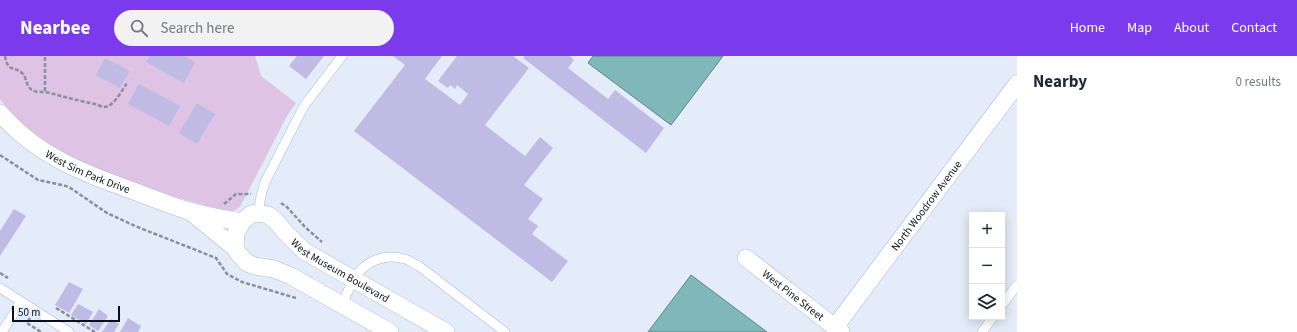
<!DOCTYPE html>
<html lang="en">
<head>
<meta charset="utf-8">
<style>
	:root { --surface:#fff; --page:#f2f2f3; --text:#1f2937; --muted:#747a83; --line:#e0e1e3; --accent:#7c3aed }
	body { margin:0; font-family:"Source Sans 3",sans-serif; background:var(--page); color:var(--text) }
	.controls { position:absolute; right:12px; bottom:12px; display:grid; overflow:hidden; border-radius:0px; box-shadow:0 2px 10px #0003 }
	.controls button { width:36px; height:36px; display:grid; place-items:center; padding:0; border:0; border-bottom:1px solid var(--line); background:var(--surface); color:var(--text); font:20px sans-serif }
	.scale { position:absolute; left:12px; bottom:10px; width:108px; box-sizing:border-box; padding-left:4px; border:2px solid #0a111c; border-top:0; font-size:11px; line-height:14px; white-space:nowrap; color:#0a111c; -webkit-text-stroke:3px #e3ecf8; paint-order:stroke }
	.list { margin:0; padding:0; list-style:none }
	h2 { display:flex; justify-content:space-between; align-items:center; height:52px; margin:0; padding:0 16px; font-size:17px }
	h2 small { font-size:13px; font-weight:400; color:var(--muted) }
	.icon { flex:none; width:22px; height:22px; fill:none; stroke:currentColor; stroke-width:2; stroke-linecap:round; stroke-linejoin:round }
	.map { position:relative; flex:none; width:1017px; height:276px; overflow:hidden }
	header { display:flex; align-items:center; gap:24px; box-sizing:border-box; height:56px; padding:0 20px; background:var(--accent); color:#fff }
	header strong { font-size:19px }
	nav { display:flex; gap:22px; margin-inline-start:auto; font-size:14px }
	.search { width:280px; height:36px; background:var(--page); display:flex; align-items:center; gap:10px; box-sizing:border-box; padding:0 14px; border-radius:22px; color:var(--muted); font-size:15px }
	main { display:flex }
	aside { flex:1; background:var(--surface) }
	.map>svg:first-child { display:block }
	.green { fill:#dec3e5 }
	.water { fill:#80b7b9; stroke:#5d858a }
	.building { fill:#bfbbe4 }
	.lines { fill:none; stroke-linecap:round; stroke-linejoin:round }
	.lane-casing { stroke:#a6bad9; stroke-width:10 }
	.street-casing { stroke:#a6bad9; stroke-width:18 }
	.path { stroke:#88909c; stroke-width:2.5; stroke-dasharray:4 2; stroke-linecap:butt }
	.lane { stroke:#fff; stroke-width:9 }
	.street { stroke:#fff; stroke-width:17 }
	.labels { text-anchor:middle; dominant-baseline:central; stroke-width:3; stroke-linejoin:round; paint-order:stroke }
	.street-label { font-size:11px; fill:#0a111c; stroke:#e3ecf8 }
</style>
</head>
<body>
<header>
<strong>Nearbee</strong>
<div class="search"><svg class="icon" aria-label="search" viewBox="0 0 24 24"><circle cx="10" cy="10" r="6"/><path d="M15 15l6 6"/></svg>Search here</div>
<nav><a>Home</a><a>Map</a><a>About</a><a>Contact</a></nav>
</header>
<main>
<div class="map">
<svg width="1017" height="276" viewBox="0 0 1017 276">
	<rect width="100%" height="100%" fill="#e3ecf8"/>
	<!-- green -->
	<path class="green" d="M 0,0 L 255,0 L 261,20 L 296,47 L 288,58 L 240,151 L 230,157 L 172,140 L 78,106 L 38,83 L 9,54 L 0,43 Z"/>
	<!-- water -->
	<path class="water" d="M 593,0 L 723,0 L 671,69 L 588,7 Z
		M 691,219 L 767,276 L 648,276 Z"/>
	<!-- building -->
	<path class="building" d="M 150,0 L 184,0 L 195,6 L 184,27 L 146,6 Z
		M 297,0 L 324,0 L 306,23 L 289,10 Z
		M 393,0 L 442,0 L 425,23 L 460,49 L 468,38 L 457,29 L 455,33 L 450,29 L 448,32 L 438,25 L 457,0 L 513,0 L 529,12 L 485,69 L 525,100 L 540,81 L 553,92 L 524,129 L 543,143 L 528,163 L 538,170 L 532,178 L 568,205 L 552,226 L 354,75 L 405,9 Z
		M 525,0 L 570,0 L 574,4 L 568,12 L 608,43 L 615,34 L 664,72 L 646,97 L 523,2 Z
		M 105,2 L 130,15 L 120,32 L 96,19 Z
		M 139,28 L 180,50 L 169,70 L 128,48 Z
		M 197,47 L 215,58 L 197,88 L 179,77 Z
		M 14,153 L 26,160 L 0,200 L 0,175 Z
		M 69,226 L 83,233 L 69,257 L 55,249 Z
		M 78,248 L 93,256 L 86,268 L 71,259 Z
		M 99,253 L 108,260 L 98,275 L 89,269 Z
		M 128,262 L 141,270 L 138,276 L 120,276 Z
		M 111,263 L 119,268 L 114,276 L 102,276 Z"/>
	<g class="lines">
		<!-- lane casing -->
		<g class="lane-casing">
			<path id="lane" d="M 258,157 L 261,140 L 265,126 L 304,50 L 342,0
				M 0,232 L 69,276
				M 342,249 C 346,241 349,231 354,223 C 365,205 384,197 405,203 C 409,204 414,208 419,210 L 505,276
				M 1002,249 L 1017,229
				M 2,276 L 21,246
				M 982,276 L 993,261"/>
		</g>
		<!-- street casing -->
		<g class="street-casing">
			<g id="street">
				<path id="s1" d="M 0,57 C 35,98 82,117 131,134 C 150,141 169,149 189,155 C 206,160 224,163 242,166"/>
				<path d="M 192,157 L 235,192 L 238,197 L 247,207 L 255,210 L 274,213 L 291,220 L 390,276"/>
				<path id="s2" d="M 235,192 L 236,177 L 242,166 L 251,158 L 258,157 L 268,159 L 275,164 L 284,175 L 304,195 L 446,276"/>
				<path id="s3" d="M 746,202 L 841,276"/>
				<path id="s4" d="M 835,271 L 1017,28"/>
			</g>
		</g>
		<!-- path -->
		<path class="path" d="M 5,0 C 8,18 15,9 23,18 C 27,23 26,30 32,34 C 36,37 44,35 50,37 C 65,41 80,45 95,48 C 98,49 102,51 104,51 C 114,51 122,34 127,27
			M 45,35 L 45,0
			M 0,99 L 38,124 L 62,129 L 69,131 L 107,157 L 135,170 L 216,202 L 227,218 L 242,226 L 296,242
			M 281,147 L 287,151 L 305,171 L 322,186
			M 224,148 L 236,138 L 251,138
			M 0,217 L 8,222
			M 56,252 L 95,276
			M 30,262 L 27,267 L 41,276"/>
		<!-- lane -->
		<use href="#lane" class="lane"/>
		<!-- street -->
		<use href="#street" class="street"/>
	</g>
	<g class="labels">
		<!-- street labels -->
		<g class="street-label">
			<text stroke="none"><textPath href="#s1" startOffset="107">West Sim Park Drive</textPath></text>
			<text stroke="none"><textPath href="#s4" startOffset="152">North Woodrow Avenue</textPath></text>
			<text stroke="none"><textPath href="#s2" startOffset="149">West Museum Boulevard</textPath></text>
			<text stroke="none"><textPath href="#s3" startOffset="60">West Pine Street</textPath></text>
		</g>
	</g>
</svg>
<div class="controls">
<button>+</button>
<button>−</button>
<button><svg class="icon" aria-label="layers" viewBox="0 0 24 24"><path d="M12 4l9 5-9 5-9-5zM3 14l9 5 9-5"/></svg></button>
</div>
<div class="scale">50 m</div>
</div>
<aside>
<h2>Nearby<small>0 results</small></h2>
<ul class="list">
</ul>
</aside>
</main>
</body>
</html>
